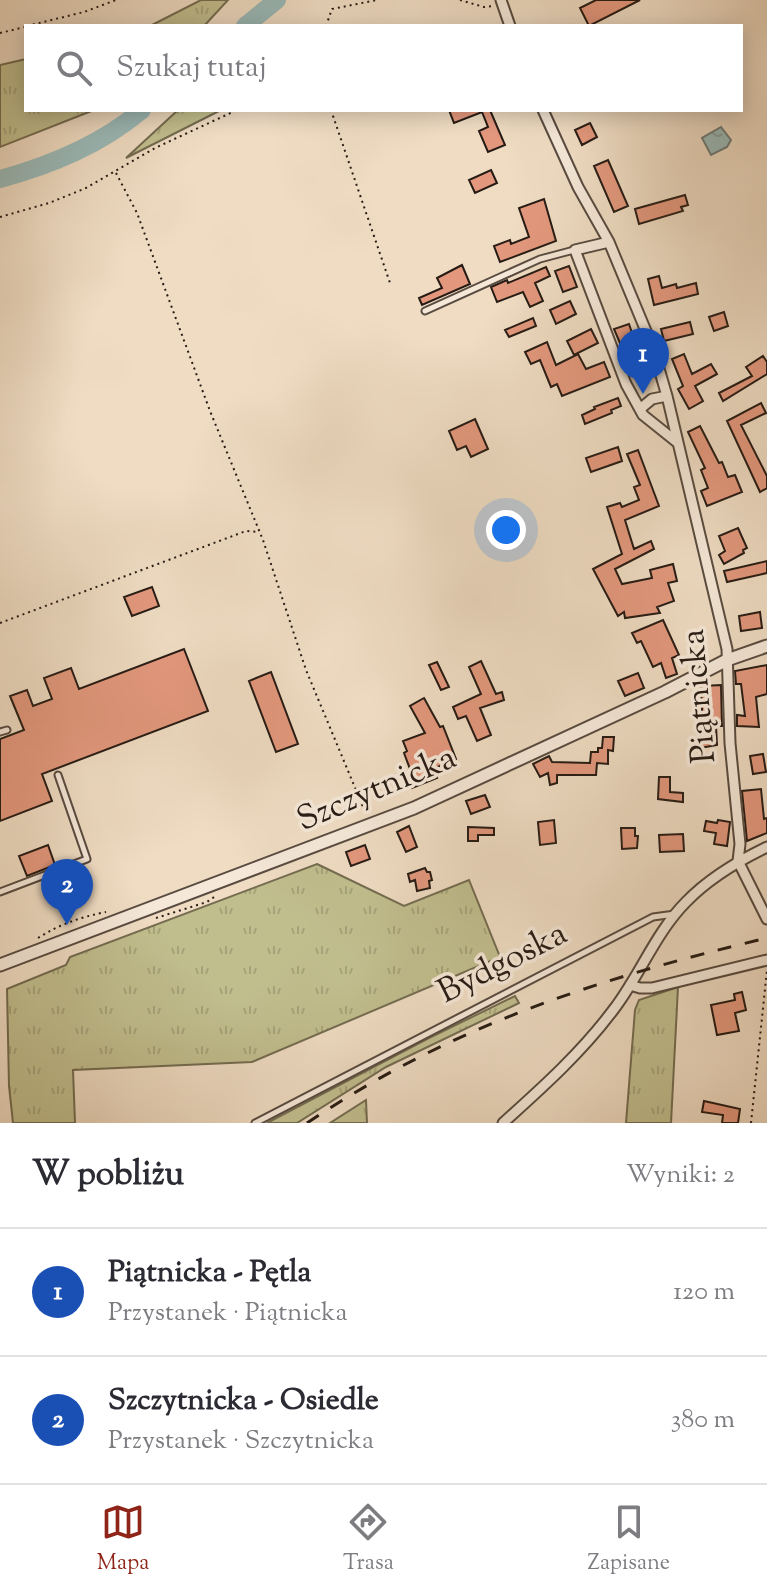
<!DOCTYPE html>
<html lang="pl">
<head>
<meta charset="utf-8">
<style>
	:root { --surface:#fff; --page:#f7f7f7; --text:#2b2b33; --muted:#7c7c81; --line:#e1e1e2; --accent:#8f2418 }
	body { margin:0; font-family:"Sorts Mill Goudy",serif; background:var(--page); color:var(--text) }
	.you { position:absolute; left:506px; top:530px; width:28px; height:28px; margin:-20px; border:6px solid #fff; border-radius:50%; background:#1a73e8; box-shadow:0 0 0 12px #1a73e833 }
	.badge { display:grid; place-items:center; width:52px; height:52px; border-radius:50%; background:var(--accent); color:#fff; font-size:26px; font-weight:700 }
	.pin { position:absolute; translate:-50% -66px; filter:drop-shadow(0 2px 4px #0008) }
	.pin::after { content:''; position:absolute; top:42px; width:28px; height:24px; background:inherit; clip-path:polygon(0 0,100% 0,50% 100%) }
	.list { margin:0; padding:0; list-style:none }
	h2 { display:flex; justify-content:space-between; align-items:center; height:104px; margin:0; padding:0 32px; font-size:34px }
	h2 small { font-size:26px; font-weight:400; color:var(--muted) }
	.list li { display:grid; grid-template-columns:52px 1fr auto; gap:24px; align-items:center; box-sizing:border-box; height:128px; padding:0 32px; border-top:2px solid var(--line) }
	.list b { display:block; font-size:30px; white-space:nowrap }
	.list p { margin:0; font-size:26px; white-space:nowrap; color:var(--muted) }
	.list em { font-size:26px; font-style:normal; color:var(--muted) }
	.icon { flex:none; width:44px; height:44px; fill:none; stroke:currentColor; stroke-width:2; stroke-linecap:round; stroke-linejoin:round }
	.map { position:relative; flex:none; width:767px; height:1123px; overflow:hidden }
	.search { position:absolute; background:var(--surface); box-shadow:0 4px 20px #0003; left:24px; right:24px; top:24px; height:88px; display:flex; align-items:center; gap:20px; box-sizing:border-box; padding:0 28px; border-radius:0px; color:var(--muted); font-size:30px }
	.sheet { height:360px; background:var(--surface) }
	nav { display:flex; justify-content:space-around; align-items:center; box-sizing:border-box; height:112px; border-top:2px solid var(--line); background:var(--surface); font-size:22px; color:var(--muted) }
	nav a { display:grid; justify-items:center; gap:4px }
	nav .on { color:var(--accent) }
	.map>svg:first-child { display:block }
	.grass { fill:url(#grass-tufts); stroke:#746c51; stroke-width:2 }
	.water { fill:url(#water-ripples); stroke:#6c7a77; stroke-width:2 }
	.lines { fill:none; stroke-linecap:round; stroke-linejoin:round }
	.river { stroke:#9abab9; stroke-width:18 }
	.building { fill:#e3987d; stroke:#261b14; stroke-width:2 }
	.service-casing { stroke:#584b40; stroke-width:9 }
	.minor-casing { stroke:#584b40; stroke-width:13 }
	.tertiary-casing { stroke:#584b40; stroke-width:15 }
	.path { stroke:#261b14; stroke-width:2; stroke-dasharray:2 4; stroke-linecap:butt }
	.service { stroke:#f5e8d8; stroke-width:5 }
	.minor { stroke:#f5e8d8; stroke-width:9 }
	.tertiary { stroke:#f5e8d8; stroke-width:11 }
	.rail { stroke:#261b14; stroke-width:3; stroke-dasharray:14 14; stroke-linecap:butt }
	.labels { text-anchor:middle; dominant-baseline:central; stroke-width:7; stroke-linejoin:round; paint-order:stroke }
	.street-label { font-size:34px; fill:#261b14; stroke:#f5e8d8 }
</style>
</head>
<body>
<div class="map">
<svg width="767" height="1123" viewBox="0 0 767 1123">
	<defs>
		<pattern id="grass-tufts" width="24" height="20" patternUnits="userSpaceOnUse" patternTransform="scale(2)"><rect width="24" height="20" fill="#c1be8e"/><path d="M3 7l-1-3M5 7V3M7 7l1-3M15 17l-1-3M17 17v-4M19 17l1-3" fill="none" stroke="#a6a37a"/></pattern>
		<pattern id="water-ripples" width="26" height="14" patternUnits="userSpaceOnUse" patternTransform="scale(2)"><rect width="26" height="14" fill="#9abab9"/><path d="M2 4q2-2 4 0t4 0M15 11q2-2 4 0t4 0" fill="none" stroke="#859f9e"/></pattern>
	</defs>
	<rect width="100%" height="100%" fill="#efdcc3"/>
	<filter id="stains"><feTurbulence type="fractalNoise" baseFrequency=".0025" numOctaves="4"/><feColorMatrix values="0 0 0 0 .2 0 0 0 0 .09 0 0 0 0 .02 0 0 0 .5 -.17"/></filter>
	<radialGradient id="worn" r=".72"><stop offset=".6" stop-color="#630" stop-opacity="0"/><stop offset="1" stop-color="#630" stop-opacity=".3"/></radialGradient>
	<!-- grass -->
	<path class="grass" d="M 201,0 L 228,0 L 204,26 L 150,26 Z
		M 26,59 L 26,110 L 94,110 L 0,147 L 0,65 Z
		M 178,110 L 221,110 L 126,158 Z
		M 317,864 L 404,906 L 469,880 L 500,957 L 252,1062 L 73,1070 L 75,1123 L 13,1123 L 9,1086 L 7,989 L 66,965 L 70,957 Z
		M 678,987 L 671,1123 L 626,1123 L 635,1010 L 639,1000 Z
		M 515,996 L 519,1003 L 386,1067 L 297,1123 L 267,1123 L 427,1039 Z
		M 366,1100 L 367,1123 L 330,1123 Z"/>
	<!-- water -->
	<path class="water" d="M 721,127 L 731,140 L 727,147 L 711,155 L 702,138 Z"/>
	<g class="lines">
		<!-- river -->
		<path class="river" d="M 245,26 L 277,0
			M 0,179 C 52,165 100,145 142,110"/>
	</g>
	<!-- building -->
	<path class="building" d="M 596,0 L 640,0 L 589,26 L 580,8 Z
		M 449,110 L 490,110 L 505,145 L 488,152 L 479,131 L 488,127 L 482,112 L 454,123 Z
		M 590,123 L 597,137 L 582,145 L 575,130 Z
		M 608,160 L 628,206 L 614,212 L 594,166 Z
		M 491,170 L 497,183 L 475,193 L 469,180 Z
		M 685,195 L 688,205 L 681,207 L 683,211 L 639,224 L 635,209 Z
		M 544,199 L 556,241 L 500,262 L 494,246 L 510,240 L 511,244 L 529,237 L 519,208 Z
		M 462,265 L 470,284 L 422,305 L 419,298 L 442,288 L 437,278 Z
		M 569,266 L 577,287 L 563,292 L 555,271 Z
		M 546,267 L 550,276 L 535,283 L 543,301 L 530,307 L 523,292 L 497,302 L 491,287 L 507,280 L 508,283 Z
		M 659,276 L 662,288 L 676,284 L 677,288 L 696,283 L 698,294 L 654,305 L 648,279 Z
		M 570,301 L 576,314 L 556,324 L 550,310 Z
		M 724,312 L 728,326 L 714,331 L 709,317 Z
		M 533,318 L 536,326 L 509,337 L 505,330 Z
		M 690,322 L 693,334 L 664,341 L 661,329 Z
		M 629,324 L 645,372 L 634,376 L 614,329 Z
		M 591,329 L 598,343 L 574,355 L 567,341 Z
		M 547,342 L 556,365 L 578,354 L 586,369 L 604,362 L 610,377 L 562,396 L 557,384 L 551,387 L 540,360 L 531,364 L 525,352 Z
		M 684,354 L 692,374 L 711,364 L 717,374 L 695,386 L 703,401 L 689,409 L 678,389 L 683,386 L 672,359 Z
		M 763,356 L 767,362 L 767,374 L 723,401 L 719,393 L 752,376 L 746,367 Z
		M 618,398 L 621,406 L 611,410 L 612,413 L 585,424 L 582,415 L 595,409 L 594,407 Z
		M 761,403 L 766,413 L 741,425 L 767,476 L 767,488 L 760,492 L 727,421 Z
		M 475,419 L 488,449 L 471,457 L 466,446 L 457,450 L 449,431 Z
		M 700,426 L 719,463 L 722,462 L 728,477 L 735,475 L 742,492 L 707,506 L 701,491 L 708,488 L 701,470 L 705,468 L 688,432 Z
		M 618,447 L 622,461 L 591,472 L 586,458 Z
		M 638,450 L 659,506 L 625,520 L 634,549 L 651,541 L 654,549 L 615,569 L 622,584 L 652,578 L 650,570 L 673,564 L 677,581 L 668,583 L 674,601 L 657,607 L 660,613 L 625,618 L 624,612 L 618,616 L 593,569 L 622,554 L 607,507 L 620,503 L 622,507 L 639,500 L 634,487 L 640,485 L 627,454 Z
		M 738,528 L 747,548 L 743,550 L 744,553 L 724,564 L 719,555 L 725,551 L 719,536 Z
		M 767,561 L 767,573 L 727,582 L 724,571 Z
		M 152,587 L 159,606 L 132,616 L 124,597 Z
		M 760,612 L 762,628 L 741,631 L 739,616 Z
		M 663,620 L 679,655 L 672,658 L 677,674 L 666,678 L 661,663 L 653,667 L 641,641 L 637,643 L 632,633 Z
		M 184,649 L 208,711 L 42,774 L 52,801 L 0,821 L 0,739 L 24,730 L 10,696 L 27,690 L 33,706 L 52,699 L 44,678 L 71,668 L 79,689 Z
		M 481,661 L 496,694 L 502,692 L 504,700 L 480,708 L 491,735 L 477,741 L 466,716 L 458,719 L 453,707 L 481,694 L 469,667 Z
		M 437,662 L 449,687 L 441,690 L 429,665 Z
		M 767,665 L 767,694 L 756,697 L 759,727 L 737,726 L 737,715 L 745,716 L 741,684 L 736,684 L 735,671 Z
		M 271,672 L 298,744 L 276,752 L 249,681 Z
		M 638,673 L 644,688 L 625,696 L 618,681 Z
		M 721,685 L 722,726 L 716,726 L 717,745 L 700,748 L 700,732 L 703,732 L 701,686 Z
		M 424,698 L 440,727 L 443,726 L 456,759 L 433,769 L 437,778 L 412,788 L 408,779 L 413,777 L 404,753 L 407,751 L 403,741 L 425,733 L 410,706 Z
		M 603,737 L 614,737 L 613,751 L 608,750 L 608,764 L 597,763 L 596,775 L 557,775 L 557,783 L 550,785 L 548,773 L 540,777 L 533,764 L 549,756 L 552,762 L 590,763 L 591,752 L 598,752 L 598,748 L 602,748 Z
		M 763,754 L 766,772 L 753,774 L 750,756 Z
		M 659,777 L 670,777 L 670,792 L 683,793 L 683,802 L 658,799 Z
		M 761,789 L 764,819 L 767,818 L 767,833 L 747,841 L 742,791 Z
		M 485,795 L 490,807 L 471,814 L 466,801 Z
		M 554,820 L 556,843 L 540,845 L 538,822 Z
		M 718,820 L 730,822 L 727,846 L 714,844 L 716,833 L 704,831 L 706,821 L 717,823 Z
		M 409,826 L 417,847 L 406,852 L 397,832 Z
		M 468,827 L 494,828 L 494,835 L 478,835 L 478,841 L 468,841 Z
		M 621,828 L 635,828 L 635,836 L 638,836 L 637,848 L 622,849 Z
		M 683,834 L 684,851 L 660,852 L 659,835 Z
		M 48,845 L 55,865 L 27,876 L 19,856 Z
		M 365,845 L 370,859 L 351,866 L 346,852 Z
		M 425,868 L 427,872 L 430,872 L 432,880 L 429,881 L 430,888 L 417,891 L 415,880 L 410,882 L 408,874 Z
		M 742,992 L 746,1010 L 735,1013 L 739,1031 L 717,1035 L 711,1005 L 735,1000 L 734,994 Z
		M 704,1101 L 740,1109 L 738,1123 L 722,1123 L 723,1115 L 702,1112 Z"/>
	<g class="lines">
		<!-- service casing -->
		<g class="service-casing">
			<path id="service" d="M 425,311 L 540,259 L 574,250
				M 0,732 L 7,730
				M 0,892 L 87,859 L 58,775
				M 255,1123 L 653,917 L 675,914"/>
		</g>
		<!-- minor casing -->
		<g class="minor-casing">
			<path id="minor" d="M 501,0 L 510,26
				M 543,110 L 578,187 L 609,242 L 653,348 L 667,396 L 727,649 L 730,743 L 740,844 L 738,861 L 767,919
				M 609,242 L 575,250 L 626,384 L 643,415 L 678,443
				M 640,409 L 652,399 L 667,396
				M 630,985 L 640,988 L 652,988 L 767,960
				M 503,1123 C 543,1087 582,1052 614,1009 C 640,975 656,932 686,902 C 709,878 738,861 767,847"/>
		</g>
		<!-- tertiary casing -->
		<g class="tertiary-casing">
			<path id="tertiary" d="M 0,965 L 414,808 L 665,692 L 727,660 L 767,646"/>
		</g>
		<!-- path -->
		<path class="path" d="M 460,0 L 484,7 L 494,6
			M 27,26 L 84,12 L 116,0
			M 326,26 L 332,9 L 377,0
			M 0,33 L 25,27
			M 331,110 L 390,283
			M 116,173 L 137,213 L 210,411 L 263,540 L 306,670 L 366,814
			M 0,217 L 49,203 L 86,188 L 155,148 L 237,110
			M 0,623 L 246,531 L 259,532
			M 156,918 L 207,902 L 217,895
			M 38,938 C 60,924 81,917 106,912
			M 751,1123 L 767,970"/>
		<!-- service -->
		<use href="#service" class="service"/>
		<!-- minor -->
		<use href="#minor" class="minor"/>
		<!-- tertiary -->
		<use href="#tertiary" class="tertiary"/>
		<!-- rail -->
		<path class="rail" d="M 307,1123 C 451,1026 599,978 767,938"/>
	</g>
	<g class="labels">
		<!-- street labels -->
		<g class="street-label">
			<text transform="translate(700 696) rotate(-95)">Piątnicka</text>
			<text transform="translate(377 790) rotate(-23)">Szczytnicka</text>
			<text transform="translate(503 964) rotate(-27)">Bydgoska</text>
		</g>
	</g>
	<rect width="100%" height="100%" filter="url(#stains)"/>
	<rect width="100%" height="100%" fill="url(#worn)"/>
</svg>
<div class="you"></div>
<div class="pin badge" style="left:643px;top:394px;background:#1a4fb4">1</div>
<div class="pin badge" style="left:67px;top:925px;background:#1a4fb4">2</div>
<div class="search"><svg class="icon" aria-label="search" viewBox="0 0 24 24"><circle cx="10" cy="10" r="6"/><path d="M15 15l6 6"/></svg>Szukaj tutaj</div>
</div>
<section class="sheet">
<h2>W pobliżu<small>Wyniki: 2</small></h2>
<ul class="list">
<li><span class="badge" style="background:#1a4fb4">1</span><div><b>Piątnicka - Pętla</b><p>Przystanek · Piątnicka</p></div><em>120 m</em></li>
<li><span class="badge" style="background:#1a4fb4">2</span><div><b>Szczytnicka - Osiedle</b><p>Przystanek · Szczytnicka</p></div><em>380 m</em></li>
</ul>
</section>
<nav>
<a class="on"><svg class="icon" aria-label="map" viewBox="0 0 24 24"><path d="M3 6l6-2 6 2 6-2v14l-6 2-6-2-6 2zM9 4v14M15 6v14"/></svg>Mapa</a>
<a><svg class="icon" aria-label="directions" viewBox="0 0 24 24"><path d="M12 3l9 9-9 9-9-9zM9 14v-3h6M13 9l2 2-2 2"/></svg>Trasa</a>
<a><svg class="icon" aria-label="saved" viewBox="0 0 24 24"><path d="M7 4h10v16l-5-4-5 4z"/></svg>Zapisane</a>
</nav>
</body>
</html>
